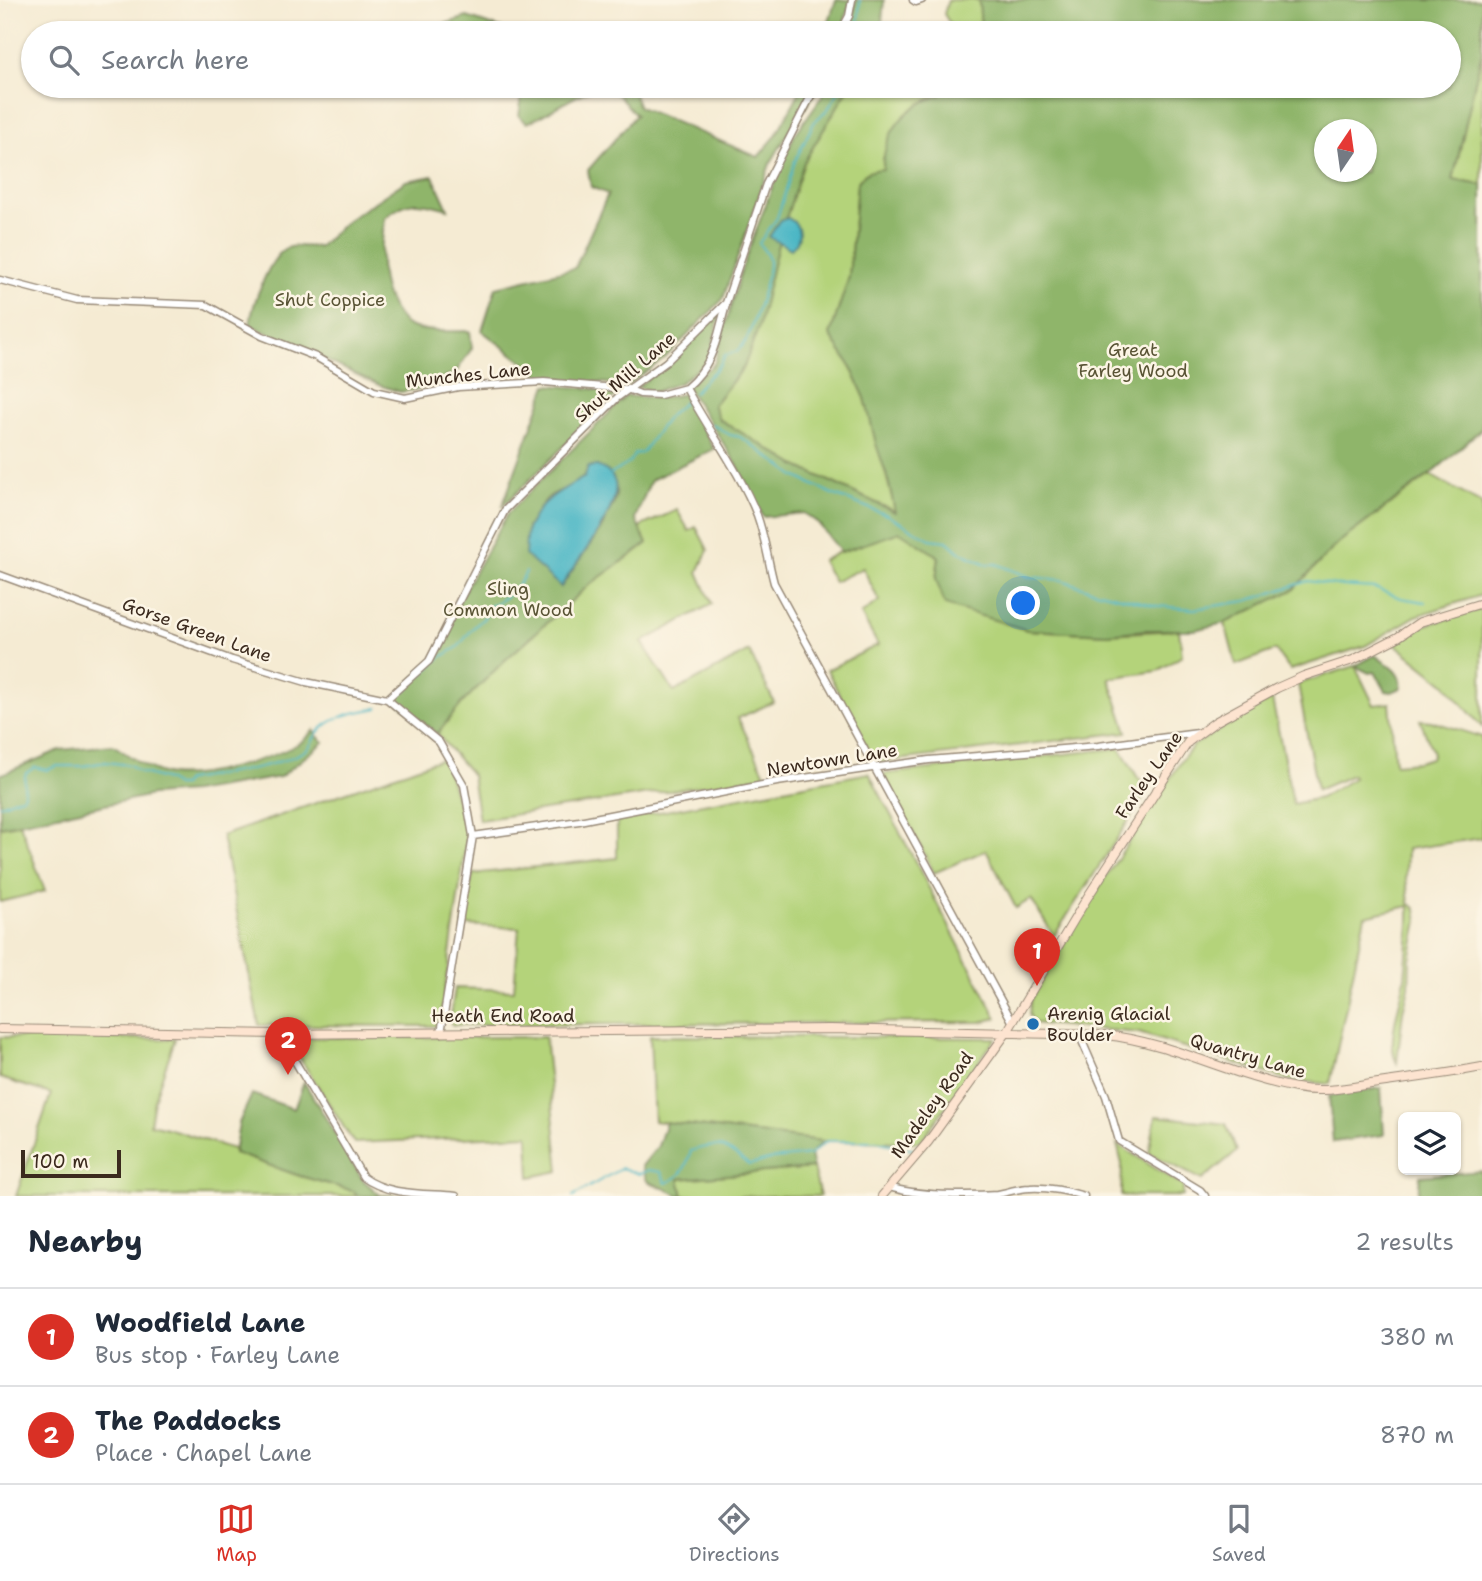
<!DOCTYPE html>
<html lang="en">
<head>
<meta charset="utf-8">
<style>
	:root { --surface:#fff; --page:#f6f6f7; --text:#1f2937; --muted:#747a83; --line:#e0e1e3; --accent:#d93025 }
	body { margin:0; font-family:"Shantell Sans",sans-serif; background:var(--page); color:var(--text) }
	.controls { position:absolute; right:21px; bottom:21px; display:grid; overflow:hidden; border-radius:10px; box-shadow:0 2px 5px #0004 }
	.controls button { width:63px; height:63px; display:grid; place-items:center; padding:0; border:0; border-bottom:2px solid var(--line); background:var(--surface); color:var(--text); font:35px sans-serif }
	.compass { position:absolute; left:1314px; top:119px; width:63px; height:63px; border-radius:50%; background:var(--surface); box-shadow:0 2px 5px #0004; rotate:13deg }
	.scale { position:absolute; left:21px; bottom:18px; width:100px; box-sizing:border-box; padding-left:7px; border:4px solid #3b2a1e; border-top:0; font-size:19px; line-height:24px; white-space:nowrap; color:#3b2a1e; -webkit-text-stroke:5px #fcf5e5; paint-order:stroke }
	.you { position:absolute; left:1024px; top:604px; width:24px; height:24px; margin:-18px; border:5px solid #fff; border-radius:50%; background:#1a73e8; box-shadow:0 0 0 10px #1a73e833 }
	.badge { display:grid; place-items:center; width:46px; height:46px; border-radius:50%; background:var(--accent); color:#fff; font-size:23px; font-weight:700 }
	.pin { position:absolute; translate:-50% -58px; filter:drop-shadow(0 2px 4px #0008) }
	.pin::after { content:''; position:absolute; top:37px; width:24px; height:21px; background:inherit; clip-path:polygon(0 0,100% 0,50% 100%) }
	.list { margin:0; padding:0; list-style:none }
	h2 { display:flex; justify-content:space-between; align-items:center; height:91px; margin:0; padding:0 28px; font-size:30px }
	h2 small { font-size:23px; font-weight:400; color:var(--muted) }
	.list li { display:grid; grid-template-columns:46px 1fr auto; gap:21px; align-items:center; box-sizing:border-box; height:98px; padding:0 28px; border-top:2px solid var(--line) }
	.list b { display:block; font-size:26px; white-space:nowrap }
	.list p { margin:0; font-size:23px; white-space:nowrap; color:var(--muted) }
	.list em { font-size:23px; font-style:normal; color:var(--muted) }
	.icon { flex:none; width:38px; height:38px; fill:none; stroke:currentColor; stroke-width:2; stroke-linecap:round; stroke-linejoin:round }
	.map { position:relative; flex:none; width:1482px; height:1196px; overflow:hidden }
	.search { position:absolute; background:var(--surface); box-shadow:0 2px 5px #0004; left:21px; right:21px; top:21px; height:77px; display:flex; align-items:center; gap:18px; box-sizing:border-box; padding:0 24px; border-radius:38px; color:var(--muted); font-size:26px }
	.sheet { height:287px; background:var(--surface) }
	nav { display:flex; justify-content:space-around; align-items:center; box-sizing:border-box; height:98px; border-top:2px solid var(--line); background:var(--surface); font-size:19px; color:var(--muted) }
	nav a { display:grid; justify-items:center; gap:4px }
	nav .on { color:var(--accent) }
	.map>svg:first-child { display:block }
	.green { fill:#b4d37a; stroke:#787e4c; stroke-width:2 }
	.forest { fill:#8fb56a; stroke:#657044; stroke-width:2; fill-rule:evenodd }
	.water { fill:#49b6c5; stroke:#427072; stroke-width:2 }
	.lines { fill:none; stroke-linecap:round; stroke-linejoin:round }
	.stream { stroke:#49b6c5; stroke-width:2 }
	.street-casing { stroke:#988a78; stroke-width:9 }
	.secondary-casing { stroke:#988a78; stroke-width:10 }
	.street { stroke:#fff; stroke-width:6 }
	.secondary { stroke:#fde4d0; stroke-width:8 }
	.poi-dot { fill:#1f6fb2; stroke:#fcf5e5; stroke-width:2.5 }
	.labels { text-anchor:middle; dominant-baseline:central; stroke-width:5; stroke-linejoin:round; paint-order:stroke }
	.park-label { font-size:18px; fill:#595435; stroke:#fcf5e5 }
	.street-label { font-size:18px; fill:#3b2a1e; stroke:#fcf5e5 }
	.poi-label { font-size:18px; fill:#3b2a1e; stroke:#fcf5e5; text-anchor:start }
</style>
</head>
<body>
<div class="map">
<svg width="1482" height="1196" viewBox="0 0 1482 1196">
	<rect width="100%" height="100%" fill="#fcf5e5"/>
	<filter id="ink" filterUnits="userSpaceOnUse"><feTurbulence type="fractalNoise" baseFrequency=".0143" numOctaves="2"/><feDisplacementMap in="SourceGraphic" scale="14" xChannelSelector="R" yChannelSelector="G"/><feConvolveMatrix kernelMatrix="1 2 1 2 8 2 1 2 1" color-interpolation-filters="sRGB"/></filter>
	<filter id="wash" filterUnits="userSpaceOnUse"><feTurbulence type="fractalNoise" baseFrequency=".00686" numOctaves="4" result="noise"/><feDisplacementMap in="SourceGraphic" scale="28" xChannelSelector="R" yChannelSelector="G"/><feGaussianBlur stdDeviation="1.57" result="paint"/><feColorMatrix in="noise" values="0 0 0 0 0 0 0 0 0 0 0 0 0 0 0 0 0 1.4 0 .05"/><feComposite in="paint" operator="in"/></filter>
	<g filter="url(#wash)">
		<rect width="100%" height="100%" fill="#f5ebd3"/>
		<!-- green -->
		<path class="green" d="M 948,0 L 979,0 L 981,29 L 977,33 L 956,33 L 944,14 Z
			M 1482,51 L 1482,185 L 1453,180 Z
			M 850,86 L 941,86 L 941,95 L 931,98 L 883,158 L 883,170 L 857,183 L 849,277 L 830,335 L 850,365 L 865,398 L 896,512 L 797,466 L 719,419 L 713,405 L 744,367 L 779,240 L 804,162 Z
			M 1430,475 L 1482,504 L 1482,595 L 1416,616 L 1365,646 L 1290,670 L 1275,650 L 1236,665 L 1225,623 L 1293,590 L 1338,543 Z
			M 677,510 L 689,531 L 696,527 L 708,550 L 698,572 L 712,604 L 642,642 L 674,692 L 749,651 L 774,702 L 738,718 L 766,776 L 479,820 L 472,775 L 437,734 L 462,703 L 504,661 L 589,585 L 647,544 L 639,527 Z
			M 900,531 L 939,557 L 936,579 L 1027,630 L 1108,634 L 1179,630 L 1182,656 L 1157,671 L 1109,678 L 1127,732 L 874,763 L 827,670 L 878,645 L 861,614 L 879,601 L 863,568 L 834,582 L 822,561 L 841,551 Z
			M 1482,609 L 1482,727 L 1446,685 L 1395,644 L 1422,626 Z
			M 1355,666 L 1374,705 L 1390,703 L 1395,764 L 1418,762 L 1431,758 L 1433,753 L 1420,720 L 1431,721 L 1482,737 L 1482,838 L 1407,849 L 1406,878 L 1409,903 L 1416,909 L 1418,921 L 1410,959 L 1409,987 L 1403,1011 L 1397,1063 C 1385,1042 1402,1001 1405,977 C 1407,954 1410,928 1409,906 L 1365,916 L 1330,1084 L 1289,1080 L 1139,1033 L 1034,1023 L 1029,1014 L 1031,999 L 1079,918 L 1184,757 L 1194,745 L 1272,699 L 1293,804 L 1320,798 L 1354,778 L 1352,775 L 1317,790 L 1298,684 Z
			M 1120,748 L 1138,778 L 1151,786 L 1054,936 L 1031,899 L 1016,908 L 986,850 L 934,873 L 883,774 Z
			M 444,758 L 467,836 L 440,1023 L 435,1026 L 259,1025 L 222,836 Z
			M 869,773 L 997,1018 L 981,1022 L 453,1025 L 450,1022 L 455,988 L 514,990 L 519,928 L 463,925 L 473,874 L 617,858 L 617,820 Z
			M 20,824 L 45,891 L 0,902 L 0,827 Z
			M 650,1036 L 996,1038 L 920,1142 L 823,1141 L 654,1121 Z
			M 0,1037 L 175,1039 L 154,1100 L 150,1124 C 179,1130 205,1141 233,1149 L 234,1153 L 300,1176 L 354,1191 L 357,1196 L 16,1196 L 51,1094 L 0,1078 Z
			M 545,1037 L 559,1171 L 530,1177 L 528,1135 L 354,1143 L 289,1041 L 290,1038 Z
			M 1156,1116 L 1226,1124 L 1237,1151 L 1202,1180 L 1149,1153 Z
			M 1117,1144 L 1183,1186 L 1183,1196 L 1121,1196 L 1122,1164 Z
			M 813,1168 L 820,1196 L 683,1196 L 679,1179 Z"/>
		<!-- forest -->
		<path class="forest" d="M 836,0 L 851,0 L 841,33 L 825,33 Z
			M 856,0 L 884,0 L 881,33 L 848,33 Z
			M 979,0 L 1482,0 L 1482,51 L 1453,180 L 1482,185 L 1482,428 L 1437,469 L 1338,543 L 1293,590 L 1225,623 L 1194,630 L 1146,630 L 1108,634 L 1027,630 L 945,605 L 936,579 L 939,557 L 900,532 L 841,552 L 818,523 L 804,513 L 763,517 L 738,466 L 686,386 L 714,364 L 742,268 L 778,172 L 794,136 L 829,86 L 850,86 L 804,162 L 779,240 L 759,326 L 744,367 L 713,405 L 719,419 L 797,466 L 895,512 L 888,479 L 876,444 L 865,398 L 850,365 L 830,335 L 849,277 L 857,183 C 865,172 870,170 883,169 C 883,132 906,105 941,95 L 941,86 L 1449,86 L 1449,33 L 977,33 L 981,29 ZM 1324,130 L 1366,130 L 1366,172 L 1324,172 Z
			M 467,17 L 515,33 L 416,33 Z
			M 523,86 L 635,86 L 634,95 L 639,107 L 758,157 L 775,137 L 803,86 L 821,86 L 790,130 L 770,164 L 723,299 L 665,358 L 628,385 L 544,378 L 482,331 L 496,287 L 575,268 L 608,194 L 591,187 L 588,170 L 636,115 L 617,94 L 597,87 C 572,96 552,112 527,123 L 519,116 Z
			M 433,176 L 448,209 C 421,201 407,198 385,218 C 380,250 376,286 397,314 C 400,318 404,324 409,326 C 427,333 450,331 470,331 L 472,348 L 456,372 L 421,389 L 400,392 L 379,385 L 250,325 C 252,306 270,252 290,247 C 299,245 310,247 319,247 L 348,220 L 406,181 Z
			M 721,311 L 709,360 L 681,382 L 655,392 L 637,387 L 669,363 Z
			M 547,385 L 620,391 L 502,507 Z
			M 684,394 L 714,449 L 651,480 L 635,518 L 647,544 L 589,585 L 504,661 L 462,703 L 437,734 L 400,704 L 396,696 L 432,661 L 438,652 L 461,596 L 508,513 L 626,396 L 662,398 ZM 597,466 C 612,474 621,485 614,503 C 610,512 606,512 604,524 L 561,587 L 527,527 C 535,519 541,502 550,496 C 565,487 583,485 588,467 Z
			M 1375,655 C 1386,665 1404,670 1401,688 L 1392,692 L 1386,691 L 1375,672 L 1369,673 L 1355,666 Z
			M 314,730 L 316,735 L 324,742 L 280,777 L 193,792 L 152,795 L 0,827 L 0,775 L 60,750 L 113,745 C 130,756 150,772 171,775 C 201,779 271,759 298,744 C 304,741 309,735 314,730 Z
			M 304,1082 L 363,1180 L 380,1195 L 397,1196 L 357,1196 L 354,1191 L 300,1176 L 234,1153 L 239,1123 L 252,1094 L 294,1109 Z
			M 1381,1088 L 1384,1135 L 1333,1142 L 1329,1096 Z
			M 666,1122 L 823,1141 L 810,1155 L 813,1168 L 679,1179 L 683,1196 L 681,1196 L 647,1181 L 642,1166 L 658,1146 Z
			M 1482,1171 L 1482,1196 L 1418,1196 L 1420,1176 Z"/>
		<!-- water -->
		<path class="water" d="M 788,218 C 802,225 802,240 791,249 L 769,237 L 779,221 Z
			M 597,466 C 604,469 611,472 614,480 C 625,504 574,564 561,587 L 525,555 C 526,547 525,534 528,527 C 541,500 559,491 585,477 L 588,467 Z"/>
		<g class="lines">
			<!-- stream -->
			<path class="stream" d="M 857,33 L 860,0
				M 694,393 C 704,378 718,372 725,355 C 732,354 739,351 743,345 C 751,335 770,274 769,262 C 769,254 762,249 759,243 L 777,218 L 795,161 L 814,122 L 828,109 L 842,86
				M 712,424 L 730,435 L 740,437 L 751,444 L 795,476 L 832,494 L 887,515 L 930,539 L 947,541 L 958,551 L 986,564 L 996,564 L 1030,577 L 1062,580 L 1091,590 L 1158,606 L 1194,609 L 1246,601 L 1308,581 L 1343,586 L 1374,588 L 1401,598 L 1425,602
				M 611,474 L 629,463 L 635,454 L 642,453 L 668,417 L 687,399
				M 395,699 L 438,659 L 458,647 L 473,628 L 484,618 L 489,607 C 505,599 518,588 526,572
				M 0,805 C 9,803 13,798 23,797 C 26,788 23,781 26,773 L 35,767 L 47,770 L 57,766 L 83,766 L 105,762 L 130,765 L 140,772 L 167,780 L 176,786 L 182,786 L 187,780 C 218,775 282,767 307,749 C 312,745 314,736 319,731 C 334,715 357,712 378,708
				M 573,1196 L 622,1168 L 639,1174 L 649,1170 L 661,1172 L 666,1183 C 682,1177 686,1167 691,1151 C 720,1141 725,1147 749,1165 L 773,1159 L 810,1155 L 827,1141 L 876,1141 L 914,1150"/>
		</g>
	</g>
	<g filter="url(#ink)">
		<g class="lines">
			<!-- street casing -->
			<g class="street-casing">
				<path id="street" d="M 913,0 L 916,2 L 922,0
					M 840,33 L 849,16 L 852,0
					M 0,280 L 77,300 L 206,305 L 262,336 L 316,357 L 374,391 L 405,398 L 458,387 L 544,382 L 627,389 L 640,394 L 660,395 L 686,388 C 709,431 739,470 757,515 C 765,537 768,561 774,583 L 1012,1021
					M 686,388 C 715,363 716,340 726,305
					M 0,575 L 232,660 L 306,682 L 387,699 L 439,742 L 464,785 L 473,836 L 441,1033
					M 387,699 L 429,661 L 505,510 L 618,397 L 666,362 L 726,303 L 766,184 L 816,86
					M 473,836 L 579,821 L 777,782 L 872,768 L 929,760 L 1098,746 L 1198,733
					M 279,1034 L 363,1177 C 388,1196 424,1193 456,1196
					M 1079,1034 L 1106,1096 L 1119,1141 L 1200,1190 L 1205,1196
					M 890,1187 C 914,1196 970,1196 998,1194 C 1008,1192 1019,1188 1030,1188 C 1048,1187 1067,1191 1084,1196"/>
			</g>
			<!-- secondary casing -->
			<g class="secondary-casing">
				<path id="secondary" d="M 0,1029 L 279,1034 L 830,1029 L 1105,1035 C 1171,1042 1231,1076 1296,1088 C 1321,1093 1346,1088 1371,1084 C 1408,1079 1445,1074 1482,1067
					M 882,1196 L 928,1142 L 1007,1032 L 1087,898 L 1188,742 L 1215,722 L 1277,688 L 1304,676 L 1353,660 L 1398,637 L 1420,622 L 1482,603"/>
			</g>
			<!-- street -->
			<use href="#street" class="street"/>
			<!-- secondary -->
			<use href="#secondary" class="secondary"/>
		</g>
	</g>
	<!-- markers -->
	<circle class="poi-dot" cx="1033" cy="1024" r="7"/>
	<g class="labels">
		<!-- park labels -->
		<g class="park-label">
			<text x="330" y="300">Shut Coppice</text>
			<text x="1133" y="350">Great<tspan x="1133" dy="21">Farley Wood</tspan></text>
			<text x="508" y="589">Sling<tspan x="508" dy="21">Common Wood</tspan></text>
		</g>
		<!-- street labels -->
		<g class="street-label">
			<text transform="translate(468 375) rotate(-6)">Munches Lane</text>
			<text transform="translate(625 377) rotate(-41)">Shut Mill Lane</text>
			<text transform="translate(197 630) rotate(20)">Gorse Green Lane</text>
			<text transform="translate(832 760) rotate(-9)">Newtown Lane</text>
			<text transform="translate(1149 775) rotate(-55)">Farley Lane</text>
			<text x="503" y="1016">Heath End Road</text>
			<text transform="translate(1248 1056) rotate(16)">Quantry Lane</text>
			<text transform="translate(932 1105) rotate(-54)">Madeley Road</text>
		</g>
		<!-- poi labels -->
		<g class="poi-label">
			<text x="1047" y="1014">Arenig Glacial<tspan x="1047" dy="21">Boulder</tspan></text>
		</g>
	</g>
</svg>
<div class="controls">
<button><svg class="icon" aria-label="layers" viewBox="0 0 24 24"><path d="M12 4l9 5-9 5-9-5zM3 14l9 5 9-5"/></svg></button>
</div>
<svg class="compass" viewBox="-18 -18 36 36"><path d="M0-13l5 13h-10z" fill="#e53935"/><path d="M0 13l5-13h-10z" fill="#747a83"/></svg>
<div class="scale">100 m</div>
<div class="you"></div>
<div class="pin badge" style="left:1037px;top:986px">1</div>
<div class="pin badge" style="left:288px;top:1075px">2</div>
<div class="search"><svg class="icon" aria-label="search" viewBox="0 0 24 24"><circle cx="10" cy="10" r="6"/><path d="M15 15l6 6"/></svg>Search here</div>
</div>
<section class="sheet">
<h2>Nearby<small>2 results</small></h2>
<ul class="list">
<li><span class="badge">1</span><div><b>Woodfield Lane</b><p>Bus stop · Farley Lane</p></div><em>380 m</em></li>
<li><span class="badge">2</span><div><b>The Paddocks</b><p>Place · Chapel Lane</p></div><em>870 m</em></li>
</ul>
</section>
<nav>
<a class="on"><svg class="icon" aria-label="map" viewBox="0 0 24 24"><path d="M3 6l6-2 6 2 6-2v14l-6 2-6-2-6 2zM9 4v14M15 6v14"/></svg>Map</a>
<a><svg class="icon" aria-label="directions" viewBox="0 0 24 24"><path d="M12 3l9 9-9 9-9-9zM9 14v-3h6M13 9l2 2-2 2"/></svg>Directions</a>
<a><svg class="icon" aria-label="saved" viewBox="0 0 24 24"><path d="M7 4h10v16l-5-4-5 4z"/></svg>Saved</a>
</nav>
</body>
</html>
